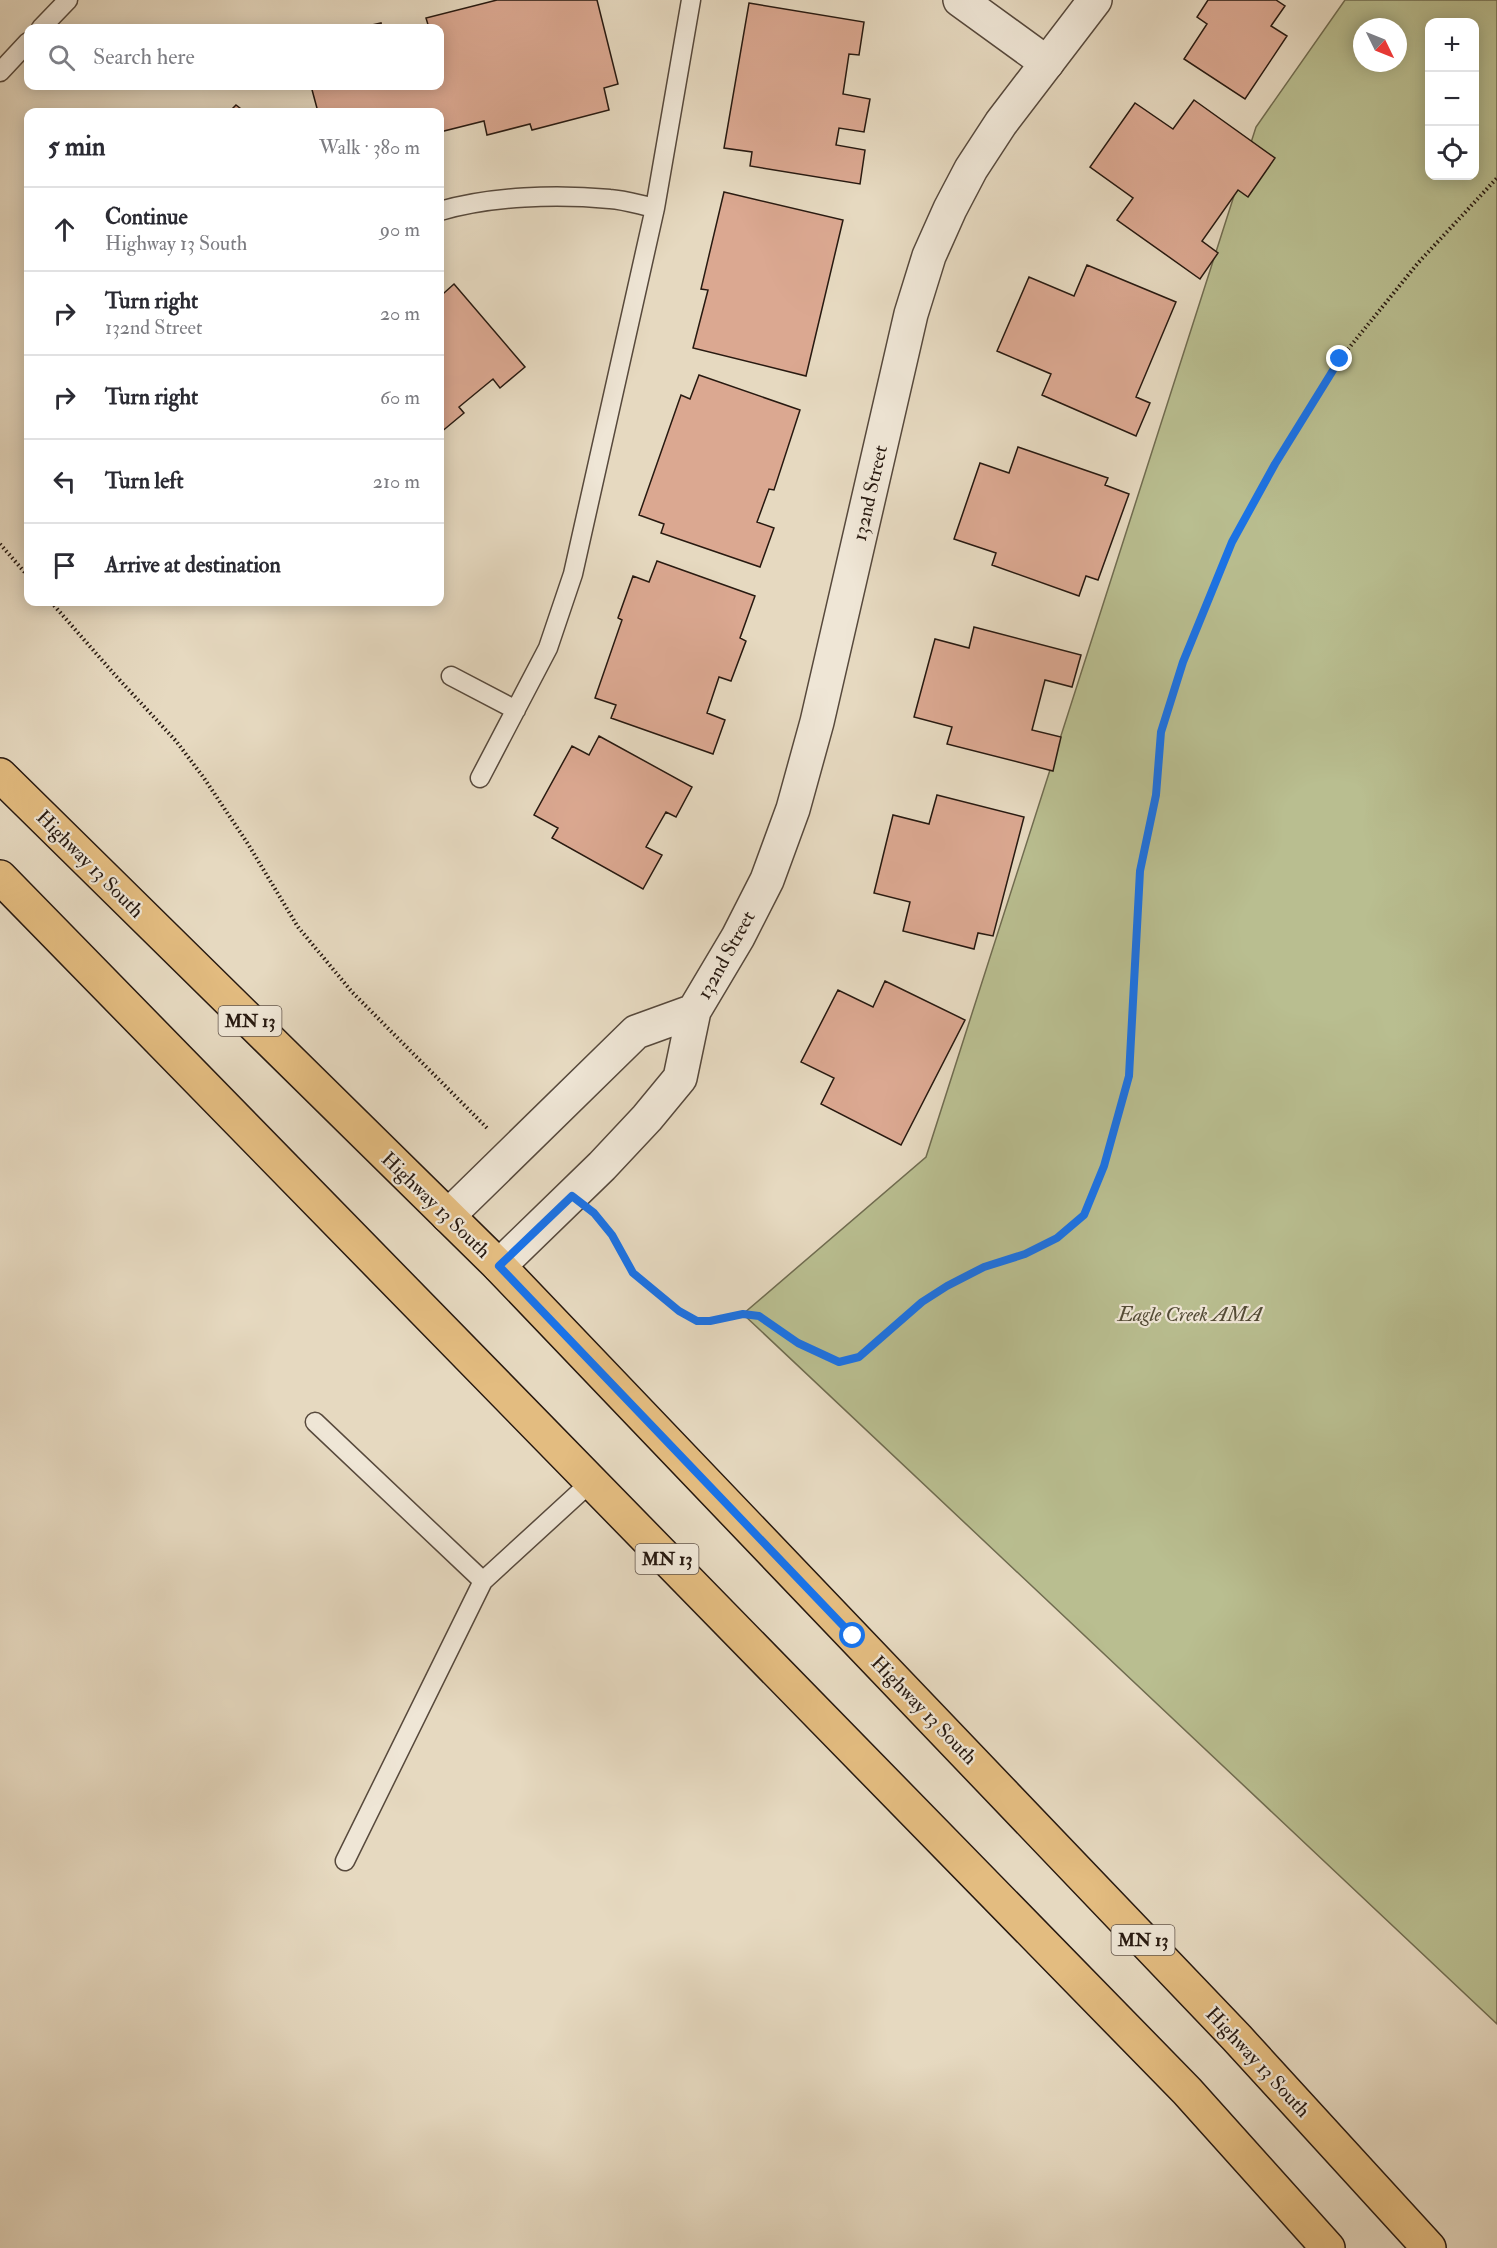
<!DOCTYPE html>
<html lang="en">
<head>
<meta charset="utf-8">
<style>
	:root { --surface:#fff; --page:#f7f7f7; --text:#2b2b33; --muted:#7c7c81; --line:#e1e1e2 }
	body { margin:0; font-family:"IM FELL Double Pica",serif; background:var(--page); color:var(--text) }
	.controls { position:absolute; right:18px; top:18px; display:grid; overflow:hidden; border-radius:12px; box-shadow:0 3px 15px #0003 }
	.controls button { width:54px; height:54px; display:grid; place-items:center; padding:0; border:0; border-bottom:2px solid var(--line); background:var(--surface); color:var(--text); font:30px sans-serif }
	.compass { position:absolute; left:1353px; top:18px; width:54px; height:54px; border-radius:50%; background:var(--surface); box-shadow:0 3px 15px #0003; rotate:133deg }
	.stop { position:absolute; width:18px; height:18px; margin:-14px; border:4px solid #1a73e8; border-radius:50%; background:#fff }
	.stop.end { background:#1a73e8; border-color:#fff; box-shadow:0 2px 6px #0008 }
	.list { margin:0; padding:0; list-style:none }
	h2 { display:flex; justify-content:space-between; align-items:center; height:78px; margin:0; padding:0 24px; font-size:26px }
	h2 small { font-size:20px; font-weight:400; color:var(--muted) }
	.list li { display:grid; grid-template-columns:39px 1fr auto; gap:18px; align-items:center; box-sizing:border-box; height:84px; padding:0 24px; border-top:2px solid var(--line) }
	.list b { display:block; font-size:22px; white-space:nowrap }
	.list p { margin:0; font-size:20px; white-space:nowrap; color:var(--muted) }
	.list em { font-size:20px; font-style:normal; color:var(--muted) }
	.icon { flex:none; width:33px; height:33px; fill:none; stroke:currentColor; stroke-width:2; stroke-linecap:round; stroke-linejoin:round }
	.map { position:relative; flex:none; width:1497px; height:2248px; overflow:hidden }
	.search { position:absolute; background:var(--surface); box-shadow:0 3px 15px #0003; left:24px; top:24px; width:420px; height:66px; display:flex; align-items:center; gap:15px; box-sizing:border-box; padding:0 21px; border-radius:12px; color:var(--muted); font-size:22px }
	.panel { position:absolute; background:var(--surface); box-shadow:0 3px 15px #0003; left:24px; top:108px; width:420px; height:498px; border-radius:12px }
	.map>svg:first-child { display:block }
	.green { fill:#b9be90; stroke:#706c50; stroke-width:1.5; fill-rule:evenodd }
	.building { fill:#dba891; stroke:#271910; stroke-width:1.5 }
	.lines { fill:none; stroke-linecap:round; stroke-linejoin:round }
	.service-casing { stroke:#57493c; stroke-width:21 }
	.minor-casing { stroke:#57493c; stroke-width:36 }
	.tertiary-casing { stroke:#57493c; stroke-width:36 }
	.primary-casing { stroke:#271910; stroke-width:36 }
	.path { stroke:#271910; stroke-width:4; stroke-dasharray:1.5 3; stroke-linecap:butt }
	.service { stroke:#efe6d6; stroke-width:18 }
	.minor { stroke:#efe6d6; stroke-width:33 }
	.tertiary { stroke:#efe6d6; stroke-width:33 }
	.primary { stroke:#e3bc80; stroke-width:33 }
	.route { stroke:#1a73e8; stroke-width:8 }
	.labels { text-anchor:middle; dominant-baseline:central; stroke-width:4.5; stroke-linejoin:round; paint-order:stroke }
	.shield { fill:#efe6d6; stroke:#63564b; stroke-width:1.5 }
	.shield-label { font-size:18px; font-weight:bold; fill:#271910 }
	.street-label { font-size:20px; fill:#271910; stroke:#efe6d6 }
	.park-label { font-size:20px; font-style:italic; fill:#534b36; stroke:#efe6d6 }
</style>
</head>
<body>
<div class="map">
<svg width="1497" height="2248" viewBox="0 0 1497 2248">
	<rect width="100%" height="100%" fill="#e6d9c0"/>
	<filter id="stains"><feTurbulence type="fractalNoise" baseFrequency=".00333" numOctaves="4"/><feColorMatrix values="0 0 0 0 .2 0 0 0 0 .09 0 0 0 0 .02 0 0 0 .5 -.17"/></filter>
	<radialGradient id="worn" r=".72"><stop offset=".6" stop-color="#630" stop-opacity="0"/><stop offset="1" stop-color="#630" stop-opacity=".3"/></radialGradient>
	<!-- green -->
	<path class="green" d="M 1345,0 L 1497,0 L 1497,2024 L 743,1314 L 926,1157 L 1256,127 ZM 1430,22 L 1474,22 L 1474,176 L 1430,176 ZM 1362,27 L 1398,27 L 1398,63 L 1362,63 Z"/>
	<!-- building -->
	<path class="building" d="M 497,0 L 597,0 L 618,84 L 604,88 L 609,110 L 532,130 L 530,124 L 487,135 L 484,121 L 440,132 L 440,112 L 318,112 L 311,86 L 440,86 L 440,28 L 429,28 L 426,18 Z
		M 1208,0 L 1276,0 L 1285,6 L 1271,26 L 1287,36 L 1245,99 L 1184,59 L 1207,24 L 1197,17 Z
		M 749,3 L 864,22 L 859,55 L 849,54 L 843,94 L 870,99 L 864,132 L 839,128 L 836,145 L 865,150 L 860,184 L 750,166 L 752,152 L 724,148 Z
		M 381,23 L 382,28 L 359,28 Z
		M 1194,100 L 1275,158 L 1248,197 L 1238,190 L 1202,241 L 1218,253 L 1200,279 L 1117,220 L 1133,198 L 1090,167 L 1135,103 L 1173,129 Z
		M 236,105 L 245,112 L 229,112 Z
		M 724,192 L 843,220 L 806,376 L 693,348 L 708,290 L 701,289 Z
		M 1087,265 L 1176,302 L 1136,397 L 1150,403 L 1136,436 L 1042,395 L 1051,374 L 997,351 L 1029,277 L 1074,296 Z
		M 454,284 L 525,367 L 500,388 L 493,379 L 459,407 L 464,413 L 440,433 L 440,288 L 444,293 Z
		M 699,375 L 800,410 L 774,490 L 769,489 L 757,522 L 774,528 L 760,567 L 661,533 L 664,524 L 639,515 L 681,395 L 690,399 Z
		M 1018,447 L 1108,478 L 1105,485 L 1129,494 L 1098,580 L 1086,576 L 1079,596 L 992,565 L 996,553 L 954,539 L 980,463 L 1009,473 Z
		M 657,561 L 755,596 L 740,638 L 746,641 L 731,681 L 719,677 L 707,713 L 725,720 L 713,754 L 611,718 L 616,705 L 595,698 L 622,620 L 618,618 L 633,576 L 649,582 Z
		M 974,627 L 1081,655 L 1072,687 L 1045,680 L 1032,730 L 1061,737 L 1053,771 L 947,744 L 952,727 L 914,717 L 935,639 L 969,648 Z
		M 599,736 L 692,787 L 676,817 L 666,812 L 646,847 L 662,855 L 643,889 L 552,838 L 558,828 L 534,815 L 572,746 L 589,755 Z
		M 937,795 L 1024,817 L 993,936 L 978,933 L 974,949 L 903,931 L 910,902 L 874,893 L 893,815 L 929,824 Z
		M 885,981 L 965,1020 L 901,1145 L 821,1104 L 834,1078 L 801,1062 L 838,990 L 873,1007 Z"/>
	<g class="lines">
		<!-- service casing -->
		<g class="service-casing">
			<path id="service" d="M 41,28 L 68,0
				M 0,72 L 28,42
				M 440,211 C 492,196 556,194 610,199 C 625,200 640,205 655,208
				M 451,676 L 516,710
				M 480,778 L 548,648 L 573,574 L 655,208 L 691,0
				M 315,1422 L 483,1581 L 591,1482
				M 345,1861 L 483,1581"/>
		</g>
		<!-- minor casing -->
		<g class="minor-casing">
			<path id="minor" d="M 960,0 L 1047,63"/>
		</g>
		<!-- tertiary casing -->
		<g class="tertiary-casing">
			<path id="tertiary" d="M 448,1216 L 636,1032 L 694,1011
				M 499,1266 L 602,1166 L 647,1118 L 680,1078 L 694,1011 L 738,937 L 767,880 L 793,809 L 817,722 L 911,314 L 929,256 L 950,209 L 971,169 L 1001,123 L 1095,0"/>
		</g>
		<!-- primary casing -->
		<g class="primary-casing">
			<path id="primary" d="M 0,775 L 499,1266 L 1237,2038 L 1429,2248
				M 0,877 L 1187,2091 L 1328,2248"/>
		</g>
		<!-- path -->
		<path class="path" d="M 0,544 L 28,576
			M 51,602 L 115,675 L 176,741 L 204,778 L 248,844 L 298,927 L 352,992 L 487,1128
			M 598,1217 L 612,1235 L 634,1273 L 679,1311 L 697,1321 L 710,1321 L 743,1314 L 759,1316 L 798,1343 L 839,1362 L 859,1357 L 922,1302 L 947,1286 L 984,1267 L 1025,1254 L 1057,1238 L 1084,1215 L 1104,1166 L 1129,1076 L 1140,871 L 1156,795 L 1161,732 L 1183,662 L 1232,542 L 1275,464 L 1340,359 L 1418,263 L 1497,178"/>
		<!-- service -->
		<use href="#service" class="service"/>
		<!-- minor -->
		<use href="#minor" class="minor"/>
		<!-- tertiary -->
		<use href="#tertiary" class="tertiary"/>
		<!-- primary -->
		<use href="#primary" class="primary"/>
	</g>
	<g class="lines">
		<!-- route -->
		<path class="route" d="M 853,1636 L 499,1266 L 572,1196 L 594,1213 L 612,1235 L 633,1273 L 679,1311 L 697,1321 L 710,1321 L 743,1314 L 759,1316 L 798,1343 L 839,1362 L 859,1357 L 922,1302 L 947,1286 L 984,1267 L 1025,1254 L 1057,1238 L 1084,1215 L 1104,1166 L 1129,1076 L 1140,871 L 1156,795 L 1161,732 L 1183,662 L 1232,542 L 1275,464 L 1340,359"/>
	</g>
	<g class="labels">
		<!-- shield labels -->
		<g class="shield">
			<rect x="218.5" y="1006" width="63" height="30" rx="4.5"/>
			<rect x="635.5" y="1544" width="63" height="30" rx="4.5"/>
			<rect x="1111.5" y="1925" width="63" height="30" rx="4.5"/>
		</g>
		<g class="shield-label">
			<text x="250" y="1021">MN 13</text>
			<text x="667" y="1559">MN 13</text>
			<text x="1143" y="1940">MN 13</text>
		</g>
		<!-- street labels -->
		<g class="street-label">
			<text transform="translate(870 493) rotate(-77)">132nd Street</text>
			<text transform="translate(90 864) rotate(45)">Highway 13 South</text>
			<text transform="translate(726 955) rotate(-61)">132nd Street</text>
			<text transform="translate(436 1205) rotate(44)">Highway 13 South</text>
			<text transform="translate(924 1710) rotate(46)">Highway 13 South</text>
			<text transform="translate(1258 2062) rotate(47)">Highway 13 South</text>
		</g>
		<!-- park labels -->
		<g class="park-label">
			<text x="1190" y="1314">Eagle Creek AMA</text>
		</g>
	</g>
	<rect width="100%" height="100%" filter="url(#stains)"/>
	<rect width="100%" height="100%" fill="url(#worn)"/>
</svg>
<div class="controls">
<button>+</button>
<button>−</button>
<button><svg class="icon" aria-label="locate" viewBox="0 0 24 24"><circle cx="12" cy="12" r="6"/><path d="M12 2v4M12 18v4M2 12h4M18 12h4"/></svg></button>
</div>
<svg class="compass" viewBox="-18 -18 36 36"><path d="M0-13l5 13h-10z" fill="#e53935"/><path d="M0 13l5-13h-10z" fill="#7c7c81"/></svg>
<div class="stop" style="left:853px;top:1636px"></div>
<div class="stop end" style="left:1340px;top:359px"></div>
<div class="search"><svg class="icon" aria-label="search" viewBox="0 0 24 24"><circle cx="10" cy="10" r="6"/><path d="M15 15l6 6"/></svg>Search here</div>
<section class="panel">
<h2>5 min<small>Walk · 380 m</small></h2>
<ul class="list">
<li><svg class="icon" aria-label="ahead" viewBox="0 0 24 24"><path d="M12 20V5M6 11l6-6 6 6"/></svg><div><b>Continue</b><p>Highway 13 South</p></div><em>90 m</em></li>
<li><svg class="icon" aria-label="right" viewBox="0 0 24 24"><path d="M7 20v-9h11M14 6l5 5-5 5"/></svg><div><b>Turn right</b><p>132nd Street</p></div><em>20 m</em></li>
<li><svg class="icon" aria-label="right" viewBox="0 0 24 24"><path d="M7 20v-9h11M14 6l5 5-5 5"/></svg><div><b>Turn right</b></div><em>60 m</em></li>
<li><svg class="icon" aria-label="left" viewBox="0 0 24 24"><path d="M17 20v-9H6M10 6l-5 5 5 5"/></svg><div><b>Turn left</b></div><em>210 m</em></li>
<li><svg class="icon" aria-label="arrive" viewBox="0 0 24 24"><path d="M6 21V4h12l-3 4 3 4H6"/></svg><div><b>Arrive at destination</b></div></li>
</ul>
</section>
</div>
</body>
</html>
